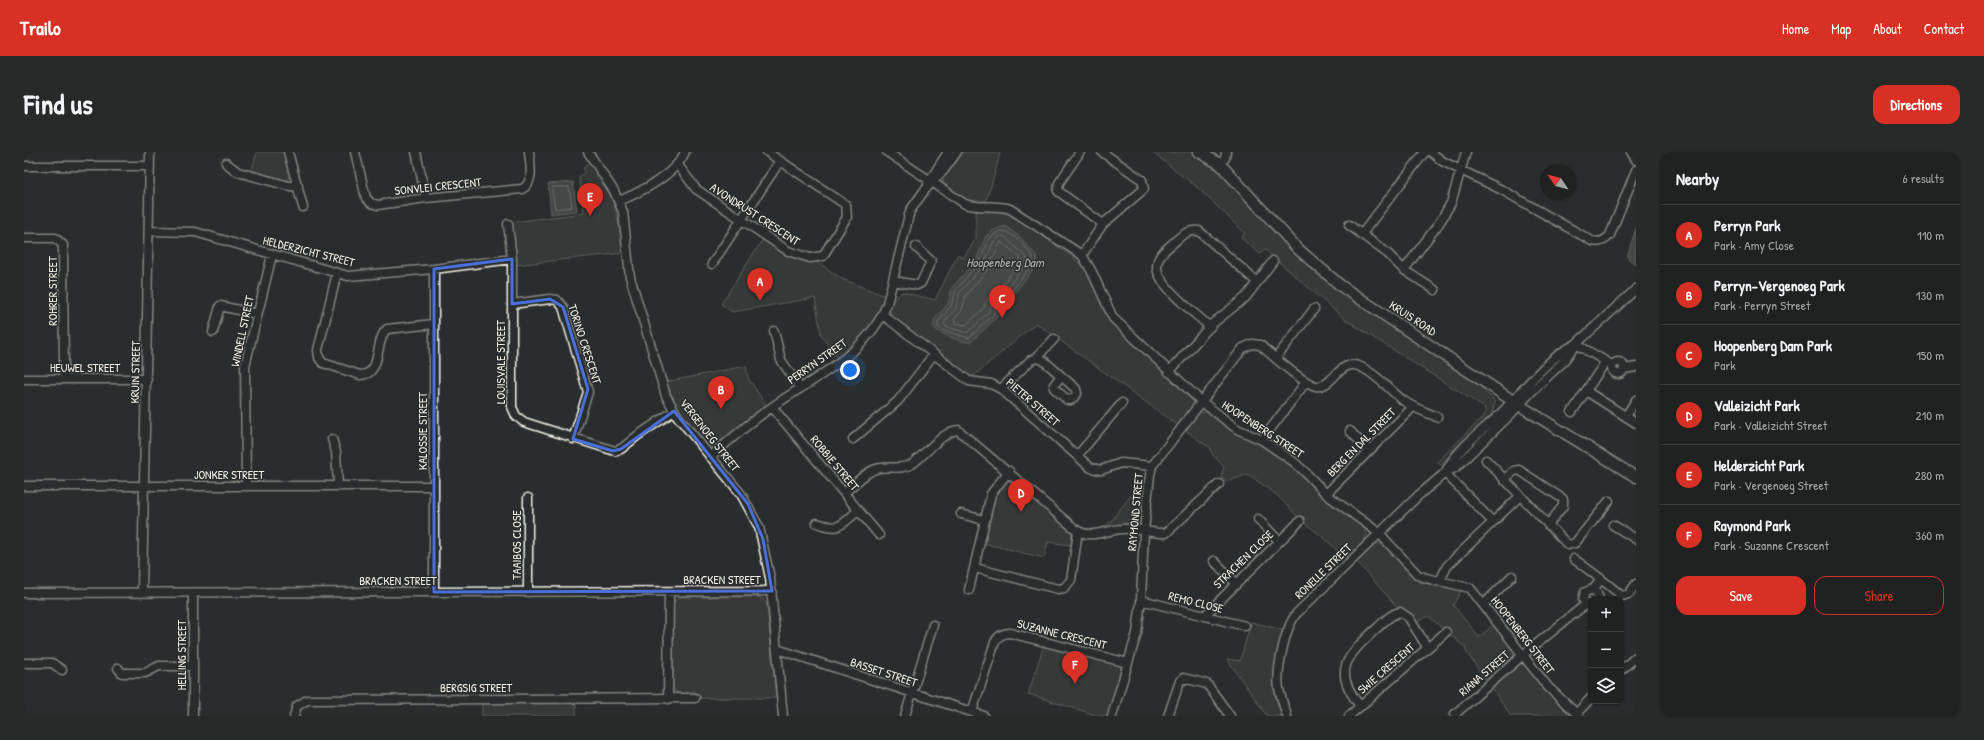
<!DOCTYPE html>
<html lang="en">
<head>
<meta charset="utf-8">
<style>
	:root { --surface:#202222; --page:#282a2a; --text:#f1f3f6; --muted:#a2a4a5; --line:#3d3f40; --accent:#d93025 }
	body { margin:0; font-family:"Patrick Hand",sans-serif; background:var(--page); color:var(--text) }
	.controls { position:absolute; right:12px; bottom:12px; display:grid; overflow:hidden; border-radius:8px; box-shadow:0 1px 3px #0004 }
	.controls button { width:36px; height:36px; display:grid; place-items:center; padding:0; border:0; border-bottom:1px solid var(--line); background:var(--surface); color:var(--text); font:20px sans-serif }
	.compass { position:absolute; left:1516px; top:12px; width:36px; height:36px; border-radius:50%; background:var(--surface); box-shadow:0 1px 3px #0004; rotate:305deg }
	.you { position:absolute; left:826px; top:218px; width:14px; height:14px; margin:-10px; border:3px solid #fff; border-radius:50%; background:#1a73e8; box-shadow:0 0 0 6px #1a73e833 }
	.badge { display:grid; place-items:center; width:26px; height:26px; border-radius:50%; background:var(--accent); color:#fff; font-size:13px; font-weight:700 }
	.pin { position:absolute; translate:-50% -33px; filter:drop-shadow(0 1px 2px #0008) }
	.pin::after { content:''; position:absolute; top:21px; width:14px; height:12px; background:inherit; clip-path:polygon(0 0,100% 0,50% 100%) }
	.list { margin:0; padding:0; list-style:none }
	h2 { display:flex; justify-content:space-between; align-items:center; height:52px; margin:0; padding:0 16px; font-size:17px }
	h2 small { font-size:13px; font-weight:400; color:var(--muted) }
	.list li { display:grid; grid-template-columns:26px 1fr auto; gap:12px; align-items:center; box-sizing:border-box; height:60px; padding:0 16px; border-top:1px solid var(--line) }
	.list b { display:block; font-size:15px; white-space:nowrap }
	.list p { margin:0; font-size:13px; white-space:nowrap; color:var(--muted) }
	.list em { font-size:13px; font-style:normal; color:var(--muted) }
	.actions { display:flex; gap:8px; padding:12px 16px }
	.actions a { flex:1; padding:9px 0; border:1px solid var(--accent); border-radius:12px; text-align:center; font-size:14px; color:var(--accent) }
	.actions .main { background:var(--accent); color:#fff }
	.icon { flex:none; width:22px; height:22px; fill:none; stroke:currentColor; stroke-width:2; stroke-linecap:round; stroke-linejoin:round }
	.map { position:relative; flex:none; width:1612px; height:564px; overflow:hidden; border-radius:12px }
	header { display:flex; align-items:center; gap:24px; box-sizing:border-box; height:56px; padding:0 20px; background:var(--accent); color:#fff }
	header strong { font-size:19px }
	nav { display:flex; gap:22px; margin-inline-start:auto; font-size:14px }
	.intro { display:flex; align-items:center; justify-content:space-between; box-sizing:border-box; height:96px; padding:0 24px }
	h1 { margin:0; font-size:28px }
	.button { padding:10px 18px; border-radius:12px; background:var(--accent); color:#fff; font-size:14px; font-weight:700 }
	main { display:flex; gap:24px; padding:0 24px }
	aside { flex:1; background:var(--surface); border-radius:12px; box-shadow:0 1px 3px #0004 }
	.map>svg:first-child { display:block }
	.green { fill:#444645; stroke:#9c9c96 }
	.water { fill:#676866; stroke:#9f9f9a }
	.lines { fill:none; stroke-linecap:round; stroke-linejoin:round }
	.shore { stroke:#bcbab4; stroke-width:1 }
	.minor-casing { stroke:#f4f1e8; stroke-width:11 }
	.tertiary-casing { stroke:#f4f1e8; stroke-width:13 }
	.minor { stroke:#2a2d2e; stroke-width:8 }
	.tertiary { stroke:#2a2d2e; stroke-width:10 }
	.marked { fill:none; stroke:#486fdb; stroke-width:3; stroke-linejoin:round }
	.labels { text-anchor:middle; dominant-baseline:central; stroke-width:3; stroke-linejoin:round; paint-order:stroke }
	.street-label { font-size:12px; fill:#f4f1e8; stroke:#2a2d2e }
	.water-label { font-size:13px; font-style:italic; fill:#b5b3ae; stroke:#2a2d2e }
</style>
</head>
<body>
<header>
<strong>Trailo</strong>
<nav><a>Home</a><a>Map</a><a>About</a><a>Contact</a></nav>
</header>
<div class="intro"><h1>Find us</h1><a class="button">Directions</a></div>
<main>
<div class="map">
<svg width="1612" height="564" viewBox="0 0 1612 564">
	<rect width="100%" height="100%" fill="#2a2d2e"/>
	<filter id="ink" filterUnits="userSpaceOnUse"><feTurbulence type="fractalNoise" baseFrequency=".025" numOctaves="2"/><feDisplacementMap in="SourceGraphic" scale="8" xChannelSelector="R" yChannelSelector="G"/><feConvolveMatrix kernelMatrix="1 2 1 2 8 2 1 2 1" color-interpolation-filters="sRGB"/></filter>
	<g filter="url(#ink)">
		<!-- green -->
		<path class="green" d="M 233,0 L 261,0 L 266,20 L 265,25 L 260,29 L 227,20 Z
			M 935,0 L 976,0 C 975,8 964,47 960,51 L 946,50 L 923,35 L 919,30 L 919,23 Z
			M 1128,0 C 1140,0 1154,0 1165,0 C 1194,6 1266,96 1293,120 L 1462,238 L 1461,240 L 1467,245 L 1471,250 L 1468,261 L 1470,263 L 1417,313 L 1413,310 L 1461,263 L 1461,256 L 1322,168 L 1240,97 L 1236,102 L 1217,86 L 1221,81 L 1174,36 Z
			M 566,11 C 590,40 595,65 599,101 L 491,113 L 488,70 L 560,61 L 555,25 L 561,20 L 559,16 Z
			M 952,59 L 980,59 L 989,62 L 1059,113 L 1092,174 L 1169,249 L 1170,254 L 1155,274 L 1012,171 L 947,226 L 868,165 C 861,154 871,147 878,140 L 911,148 L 934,102 L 939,106 L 952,87 Z
			M 739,87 L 792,109 L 818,127 L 861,144 C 852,170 835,192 813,207 L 797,183 L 791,146 L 708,160 L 697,152 Z
			M 722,214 L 724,226 L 743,254 L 692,295 L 685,295 L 656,259 L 641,230 Z
			M 1179,260 L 1185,261 L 1207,279 L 1235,290 L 1276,319 L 1302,348 L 1340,375 L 1343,383 L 1340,389 L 1322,407 L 1298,384 L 1279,370 L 1254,344 L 1224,322 L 1203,330 L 1197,324 L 1200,315 L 1188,302 L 1186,296 L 1161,278 L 1173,262 Z
			M 1123,323 L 1117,370 L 1113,374 L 1082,378 L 1079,376 L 1087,369 Z
			M 986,327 L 988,327 L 1048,379 L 1047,393 L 1024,390 L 1020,406 L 959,391 C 963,373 967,334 986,327 Z
			M 1353,391 C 1368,391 1385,421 1398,429 C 1408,436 1426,436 1438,437 L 1429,453 L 1455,485 L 1471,472 L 1490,497 L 1489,508 L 1463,530 L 1441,498 L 1442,496 L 1404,464 L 1392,471 L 1376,458 L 1332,409 L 1348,393 Z
			M 657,445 L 734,445 L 740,448 L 743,454 L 752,546 L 675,546 L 670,539 L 657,543 L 651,539 L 649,534 L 649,453 L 651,448 Z
			M 1227,470 L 1259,478 L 1251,519 L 1251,537 L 1258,564 L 1243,564 L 1203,507 L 1216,509 Z
			M 1020,493 L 1096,513 L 1097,519 L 1084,564 L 1075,564 L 1004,542 Z
			M 1497,512 L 1504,515 L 1526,542 L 1550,564 L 1487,564 L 1467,535 L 1492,514 Z
			M 458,551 L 552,551 L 552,564 L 458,564 Z"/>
		<!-- water -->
		<path class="water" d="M 549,30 L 553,59 L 527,62 L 524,32 Z
			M 981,74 L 996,85 L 1013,104 L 1011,115 L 989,143 L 975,156 L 973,165 L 947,190 C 940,192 916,182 910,176 L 910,168 L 924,152 L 928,136 L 952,108 L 962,84 L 967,79 Z
			M 1612,76 L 1612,112 L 1611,112 L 1603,105 Z"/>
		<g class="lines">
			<!-- shore -->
			<path class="shore" d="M 530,35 L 545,35 L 548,55 L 531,57 L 528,37 Z
				M 976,79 C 988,78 1003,96 1009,105 L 1007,114 L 986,141 L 972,154 L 969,163 L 945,186 L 918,178 L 914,175 L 914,170 L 927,154 L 932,138 L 955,110 L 966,86 Z
				M 977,84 L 980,84 L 1003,106 L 1002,112 L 982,137 L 968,151 L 965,160 L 943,181 L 921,174 L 920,171 L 932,156 L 936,140 L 960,112 L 970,89 Z
				M 977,90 L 996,105 L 997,109 L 978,133 L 964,147 L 959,157 L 942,173 L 931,171 L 930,168 L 938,158 L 942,143 L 964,117 Z"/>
			<!-- minor casing -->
			<g class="minor-casing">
				<path id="minor" d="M 264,0 L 279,55
					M 331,0 L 342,46 L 347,51 L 354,53 L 402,46 L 498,37 C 511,30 506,12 505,0
					M 392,0 L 402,46
					M 564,0 L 590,39 L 599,60 L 606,125 L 642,244 L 654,265 L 717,342 L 735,375 L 746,426 L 759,564
					M 863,0 L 941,52 C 956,57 972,52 986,57 L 1058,103 L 1067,118 L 1089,166 L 1178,250 L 1213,277 L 1238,288 L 1270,310 L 1281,320 L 1302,342 L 1355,381 L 1394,423 L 1402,426 L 1446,436 L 1524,535 L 1555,564
					M 1056,0 L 1035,31 L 1034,39 L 1079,72
					M 1407,0 L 1418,9 L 1478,38 L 1568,89 C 1576,91 1581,89 1586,83 L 1612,18
					M 1607,0 L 1612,8
					M 202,11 L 214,20 L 265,34 L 274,34
					M 1196,12 L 1201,6 L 1202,0
					M 654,13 L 672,37 L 764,99 L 786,106 L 799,104 L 823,65 L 822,53 L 743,0
					M 0,14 L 126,14
					M 904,31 L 924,0
					M 595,49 C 617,40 652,22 661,0
					M 484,72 L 488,107 L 488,255 L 492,264 L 500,270 L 591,299 L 597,297 L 613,284 L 650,259
					M 1325,73 L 1363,101 L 1380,118 L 1411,138
					M 126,79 L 171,80 L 324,124 L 410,117 L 488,107
					M 1337,83 L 1401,0
					M 0,86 L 31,86 L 39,93 L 40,227
					M 1058,103 L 1079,72 L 1120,37 L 1118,28 L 1078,0
					M 688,112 L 756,9
					M 410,117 L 410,440
					M 1380,118 L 1416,70 L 1427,51 L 1442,0
					M 313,121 L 294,198 L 295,206 L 299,211 L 336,223 C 359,223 350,188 363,177 L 410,172
					M 869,129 L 893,133 L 897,131 L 907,109 L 892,95
					M 488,152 L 526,147 L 533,148 L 539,155 L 564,240 L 549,287
					M 859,163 L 945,229 L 967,232 L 977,237 L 1067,316 L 1077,318 L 1097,311 L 1128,314
					M 1186,175 C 1172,162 1134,134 1133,115 C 1133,104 1141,98 1148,92 C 1156,85 1163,77 1175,79 L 1233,130
					M 750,179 L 757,208 L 776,236
					M 189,180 L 196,154 L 233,162
					M 1552,192 L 1588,213
					M 1012,206 L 1030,187
					M 1252,206 L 1290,157
					M1588 216a6 6 0 1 1 12 0a6 6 0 1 1-12 0Z
					M 1600,217 L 1612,215
					M 1145,220 L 1188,172 L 1222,145 L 1249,109
					M 0,227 L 123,227
					M 977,237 L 1007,208 L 1014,206 L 1019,208 L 1052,237 L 1053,242 L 1047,248 L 1043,248 L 1030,236 L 1030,233 L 1037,224
					M 1562,239 L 1612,271
					M 748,255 L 855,383
					M 1548,260 L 1582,209
					M 1602,264 L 1612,248
					M 1326,279 L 1345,299
					M 308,287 L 312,300 L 314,333
					M 829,287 L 874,249 L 910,202
					M 1238,288 L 1282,230
					M 1053,304 L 1098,251
					M 686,305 C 706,288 726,270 748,255 C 789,226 844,202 863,152 L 886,59 L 900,39 L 920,18 L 933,0
					M 1462,308 L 1544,393 L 1551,391 L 1585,349
					M 1421,321 C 1432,297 1458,280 1477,261 C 1500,238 1521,208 1550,193
					M 1421,321 L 1469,370
					M 1480,328 L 1490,319 L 1495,318 L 1539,347 L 1539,354 L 1524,373
					M 222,333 L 221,214 L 248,103
					M 0,334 L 410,334
					M 820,341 C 829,334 841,320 852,317 C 864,313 876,319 888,312 C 901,303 919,279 934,278 L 1050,376 C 1066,389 1081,378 1098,377 C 1113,375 1127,382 1142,381 L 1195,332
					M 1302,342 L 1389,255
					M 504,346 L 504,440
					M 937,362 L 960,368
					M 1234,367 L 1255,389
					M 793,371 C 817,379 815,374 834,359
					M 1589,373 L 1612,387
					M 1550,407 L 1577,427 L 1569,438
					M 1190,409 L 1212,431
					M 951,416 L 1034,437 L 1040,436 L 1047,428 L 1054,379
					M 1577,427 L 1598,444 L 1605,442 L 1612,432
					M 1416,429 L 1423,414 L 1496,344
					M 945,438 L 967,342 L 985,319
					M 0,441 L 748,439
					M 118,441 L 126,0
					M 169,441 L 169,564
					M 1117,448 L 1221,474
					M 1460,452 L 1488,424
					M 1567,453 L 1562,452 L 1559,447 L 1561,440 L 1566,438 L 1572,439 L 1575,447
					M 1180,464 L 1276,369
					M 753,497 L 960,564
					M 0,511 L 28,511 L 38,518
					M 94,516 L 98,521 L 121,521 L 135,514 L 169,514
					M 1597,518 L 1612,505
					M 644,547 L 645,440
					M 1336,554 C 1308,518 1322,505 1352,477 C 1359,471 1366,462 1376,460 L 1385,466 L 1403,495
					M 948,560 L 971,490 C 974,484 979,481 986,481 L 1104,511
					M 1552,562 L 1567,546
					M 270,564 L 273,554 L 283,548 L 671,546
					M 881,564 L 909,473
					M 1088,564 L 1113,481 L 1117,448 L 1120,379 L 1126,323 L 1128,314 L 1219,196 L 1228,192 L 1236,193 C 1248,203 1278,231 1292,234 C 1309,237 1315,205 1337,215 C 1354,223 1365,238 1380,249 C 1389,256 1402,260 1413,265
					M 1144,564 L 1156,529 L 1159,526 L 1183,532 L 1206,564
					M 1263,564 C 1260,555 1257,546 1255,537 C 1252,518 1261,475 1273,461 L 1395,343 L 1421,321 L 1432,315 L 1485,264 L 1507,240 L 1539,210 L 1552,192 L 1612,137
					M 1325,564 L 1422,480
					M 1432,564 L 1431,562 L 1499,503 L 1562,452"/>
			</g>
			<!-- tertiary casing -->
			<g class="tertiary-casing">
				<path id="tertiary" d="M 1175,0 L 1196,12 L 1274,97 L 1317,134 L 1495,253 L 1612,325"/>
			</g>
			<!-- minor -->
			<use href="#minor" class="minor"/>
			<!-- tertiary -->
			<use href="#tertiary" class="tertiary"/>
		</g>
	</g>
	<!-- marked area -->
	<path d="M0 0H1612V564H0ZM 488,107 L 488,152 L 526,147 L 539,155 L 564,237 L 549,287 L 589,299 L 597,297 L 650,259 L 724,352 L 739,387 L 748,439 L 410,440 L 410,117 Z" fill="#2a2d2e" fill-opacity=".55" fill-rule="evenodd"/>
	<path class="marked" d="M 488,107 L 488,152 L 526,147 L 539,155 L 564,237 L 549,287 L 589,299 L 597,297 L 650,259 L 724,352 L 739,387 L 748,439 L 410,440 L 410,117 Z"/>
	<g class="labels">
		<!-- street labels -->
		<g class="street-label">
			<text transform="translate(414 34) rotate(-6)">SONVLEI CRESCENT</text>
			<text transform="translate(731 62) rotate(33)">AVONDRUST CRESCENT</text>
			<text transform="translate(285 99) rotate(14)">HELDERZICHT STREET</text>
			<text transform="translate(28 139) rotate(-90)">ROHRER STREET</text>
			<text transform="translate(1389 166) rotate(33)">KRUIS ROAD</text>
			<text transform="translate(218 179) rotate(-78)">WINDELL STREET</text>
			<text transform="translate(561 192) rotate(72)">TORINO CRESCENT</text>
			<text transform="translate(793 209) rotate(-35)">PERRYN STREET</text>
			<text transform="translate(476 210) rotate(-90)">LOUISVALE STREET</text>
			<text x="61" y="215">HEUWEL STREET</text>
			<text transform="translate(111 220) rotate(-89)">KRUIN STREET</text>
			<text transform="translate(1009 250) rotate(41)">PIETER STREET</text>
			<text transform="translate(1239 277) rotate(33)">HOOPENBERG STREET</text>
			<text transform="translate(398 279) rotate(-90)">KALOSSIE STREET</text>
			<text transform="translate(686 283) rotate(52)">VERGENOEG STREET</text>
			<text transform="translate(1337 290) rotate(-45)">BERG EN DAL STREET</text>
			<text transform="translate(811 311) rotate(50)">ROBBIE STREET</text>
			<text x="205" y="322">JONKER STREET</text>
			<text transform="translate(1111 360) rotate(-85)">RAYMOND STREET</text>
			<text transform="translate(492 393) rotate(-90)">TAAIBOS CLOSE</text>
			<text transform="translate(1219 407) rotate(-44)">STRACHEN CLOSE</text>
			<text transform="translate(1299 419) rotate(-44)">RONELLE STREET</text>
			<text x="698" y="427">BRACKEN STREET</text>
			<text x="374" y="428">BRACKEN STREET</text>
			<text transform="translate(1172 450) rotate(14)">REMO CLOSE</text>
			<text transform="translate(1038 482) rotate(14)">SUZANNE CRESCENT</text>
			<text transform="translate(1499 483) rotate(52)">HOOPENBERG STREET</text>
			<text transform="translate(157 503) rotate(-90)">HELLING STREET</text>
			<text transform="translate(1362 516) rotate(-41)">SWIE CRESCENT</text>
			<text transform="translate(860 520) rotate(18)">BASSET STREET</text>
			<text transform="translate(1460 521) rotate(-41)">RIANA STREET</text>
			<text x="452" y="535">BERGSIG STREET</text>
		</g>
		<!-- water labels -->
		<g class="water-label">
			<text x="981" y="110">Hoopenberg Dam</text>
		</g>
	</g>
</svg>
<div class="controls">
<button>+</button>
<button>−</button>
<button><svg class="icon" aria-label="layers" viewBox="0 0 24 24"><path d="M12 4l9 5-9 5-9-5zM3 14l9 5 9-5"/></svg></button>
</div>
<svg class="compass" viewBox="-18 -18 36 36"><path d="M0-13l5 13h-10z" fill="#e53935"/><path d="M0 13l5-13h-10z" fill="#a2a4a5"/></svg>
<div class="you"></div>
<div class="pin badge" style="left:736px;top:149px">A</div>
<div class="pin badge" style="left:697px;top:257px">B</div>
<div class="pin badge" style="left:978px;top:166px">C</div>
<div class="pin badge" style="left:997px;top:360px">D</div>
<div class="pin badge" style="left:566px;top:64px">E</div>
<div class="pin badge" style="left:1051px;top:532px">F</div>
</div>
<aside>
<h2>Nearby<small>6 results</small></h2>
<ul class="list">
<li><span class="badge">A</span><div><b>Perryn Park</b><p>Park · Amy Close</p></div><em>110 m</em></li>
<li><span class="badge">B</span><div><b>Perryn-Vergenoeg Park</b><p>Park · Perryn Street</p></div><em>130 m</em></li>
<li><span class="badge">C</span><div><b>Hoopenberg Dam Park</b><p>Park</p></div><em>150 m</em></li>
<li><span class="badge">D</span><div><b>Valleizicht Park</b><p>Park · Valleizicht Street</p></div><em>210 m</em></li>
<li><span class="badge">E</span><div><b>Helderzicht Park</b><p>Park · Vergenoeg Street</p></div><em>280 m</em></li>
<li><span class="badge">F</span><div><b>Raymond Park</b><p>Park · Suzanne Crescent</p></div><em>360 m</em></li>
</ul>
<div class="actions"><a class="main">Save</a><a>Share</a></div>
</aside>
</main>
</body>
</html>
